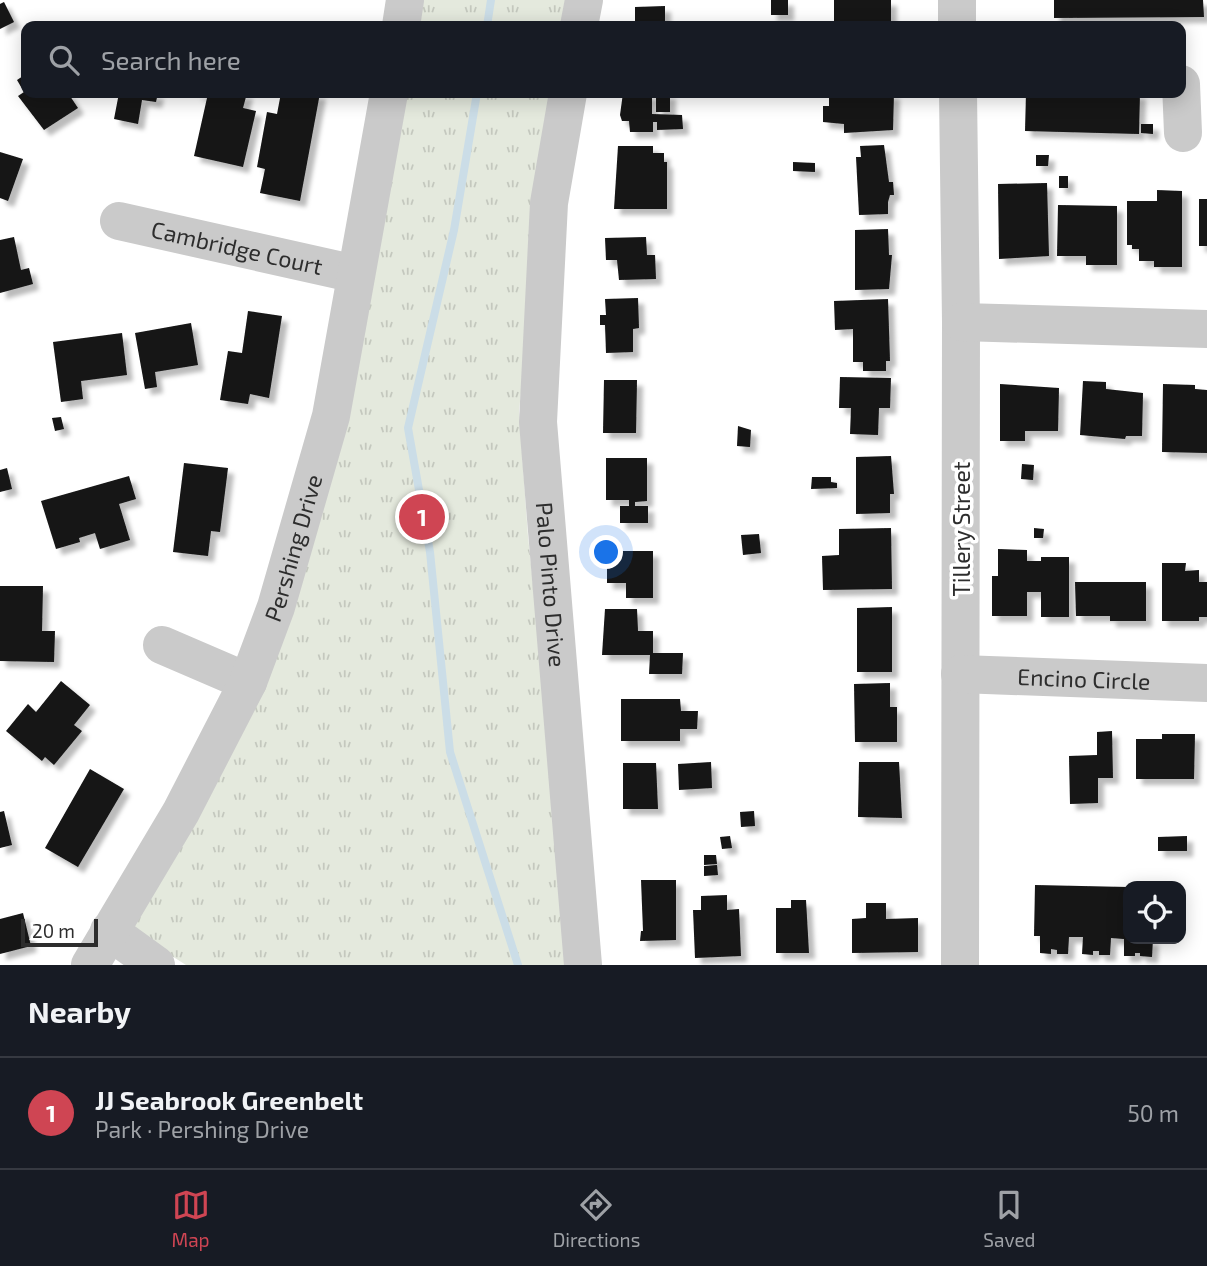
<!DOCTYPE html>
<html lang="en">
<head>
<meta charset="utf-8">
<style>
	:root { --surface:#171b24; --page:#20242c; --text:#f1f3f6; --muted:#9ea1a6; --line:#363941; --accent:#cf4553 }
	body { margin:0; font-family:"Exo 2",sans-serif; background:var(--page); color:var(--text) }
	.controls { position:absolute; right:21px; bottom:21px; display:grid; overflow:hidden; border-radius:14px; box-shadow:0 4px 18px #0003 }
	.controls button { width:63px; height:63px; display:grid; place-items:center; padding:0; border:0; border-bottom:2px solid var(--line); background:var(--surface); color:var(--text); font:35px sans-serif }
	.scale { position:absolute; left:21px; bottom:18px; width:77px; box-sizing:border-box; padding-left:7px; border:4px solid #2d2d2d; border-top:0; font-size:19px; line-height:24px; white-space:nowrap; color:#2d2d2d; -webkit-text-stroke:5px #fff; paint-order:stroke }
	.you { position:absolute; left:607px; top:553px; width:24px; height:24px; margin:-18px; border:5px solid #fff; border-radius:50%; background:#1a73e8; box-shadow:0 0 0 10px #1a73e833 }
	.badge { display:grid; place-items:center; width:46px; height:46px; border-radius:50%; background:var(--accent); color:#fff; font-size:23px; font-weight:700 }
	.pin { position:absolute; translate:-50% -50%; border:4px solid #fff; box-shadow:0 2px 7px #0006 }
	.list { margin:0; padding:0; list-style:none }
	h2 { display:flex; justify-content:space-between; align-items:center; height:91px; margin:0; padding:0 28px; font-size:30px }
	h2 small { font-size:23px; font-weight:400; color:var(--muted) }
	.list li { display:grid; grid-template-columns:46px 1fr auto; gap:21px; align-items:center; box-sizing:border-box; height:112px; padding:0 28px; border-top:2px solid var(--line) }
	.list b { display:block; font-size:26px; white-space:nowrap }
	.list p { margin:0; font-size:23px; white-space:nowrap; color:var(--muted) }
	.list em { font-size:23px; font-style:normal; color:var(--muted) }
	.icon { flex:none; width:38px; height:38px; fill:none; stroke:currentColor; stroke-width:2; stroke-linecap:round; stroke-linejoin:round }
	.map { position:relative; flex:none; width:1207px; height:965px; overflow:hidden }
	.search { position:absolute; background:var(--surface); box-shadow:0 4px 18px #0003; left:21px; right:21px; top:21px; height:77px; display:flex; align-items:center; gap:18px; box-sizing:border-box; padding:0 24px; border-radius:14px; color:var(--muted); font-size:26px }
	.sheet { height:203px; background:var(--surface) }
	nav { display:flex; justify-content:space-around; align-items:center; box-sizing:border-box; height:98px; border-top:2px solid var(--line); background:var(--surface); font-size:19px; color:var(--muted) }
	nav a { display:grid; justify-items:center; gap:4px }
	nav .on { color:var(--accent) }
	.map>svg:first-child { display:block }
	.park { fill:url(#park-tufts) }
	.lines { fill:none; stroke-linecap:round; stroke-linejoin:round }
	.stream { stroke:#cbdde7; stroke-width:8 }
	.building { fill:#141414; filter:url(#shadow) }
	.minor { stroke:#cacaca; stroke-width:38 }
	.labels { text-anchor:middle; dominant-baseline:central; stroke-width:7; stroke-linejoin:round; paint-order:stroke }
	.street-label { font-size:23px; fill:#2d2d2d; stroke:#fff }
</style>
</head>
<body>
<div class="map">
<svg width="1207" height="965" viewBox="0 0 1207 965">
	<defs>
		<pattern id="park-tufts" width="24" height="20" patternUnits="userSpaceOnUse" patternTransform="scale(1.75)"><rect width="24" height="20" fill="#e4e9dd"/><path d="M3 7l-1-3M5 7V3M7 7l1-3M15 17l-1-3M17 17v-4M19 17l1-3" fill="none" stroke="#c4c8be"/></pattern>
		<filter id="shadow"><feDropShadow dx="6" dy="6" stdDeviation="2" flood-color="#0004"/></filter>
	</defs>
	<rect width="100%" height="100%" fill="#fff"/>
	<!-- park -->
	<path class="park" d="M 420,0 L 567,0 L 563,26 L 416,26 Z
		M 404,93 L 553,93 L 519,411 L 528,536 L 573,965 L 186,965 L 137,934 L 133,925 L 226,761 Z"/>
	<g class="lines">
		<!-- stream -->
		<path class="stream" d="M 487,26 L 491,0
			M 477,93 L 454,230 L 408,428 L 430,552 L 450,752 L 518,965"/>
	</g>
	<!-- building -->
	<path class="building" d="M 771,0 L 788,0 L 788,15 L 771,15 Z
		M 834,0 L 891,0 L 891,26 L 834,26 Z
		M 1054,0 L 1203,0 L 1204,17 L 1054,18 Z
		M 4,2 L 14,22 L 0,29 L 0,4 Z
		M 665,6 L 665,21 L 682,21 L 682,26 L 635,26 L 635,7 Z
		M 26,74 L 26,93 L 68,93 L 78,108 L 44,130 L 18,96 L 24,92 L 17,80 Z
		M 119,93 L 158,93 L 156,102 L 142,100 L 138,124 L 114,119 Z
		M 194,93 L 213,93 L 212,96 L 222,98 L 224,93 L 247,93 L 243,108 L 256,111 L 243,167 L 194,156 L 207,98 Z
		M 281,93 L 320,93 L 300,201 L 260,193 L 265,169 L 257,167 L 267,112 L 277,114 Z
		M 623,93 L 652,93 L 652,114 L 682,115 L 683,129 L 657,130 L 657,122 L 653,122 L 653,132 L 630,132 L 629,121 L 622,121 L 620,115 Z
		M 656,93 L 670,93 L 670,112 L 656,112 Z
		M 829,93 L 894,93 L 893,130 L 844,133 L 844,124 L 823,122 L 823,106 L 829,106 Z
		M 1026,93 L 1140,93 L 1139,134 L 1025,131 Z
		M 1141,124 L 1153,124 L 1153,134 L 1141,133 Z
		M 884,145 L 889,182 L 893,182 L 894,195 L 890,195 L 888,202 L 888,214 L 859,215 L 856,157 L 861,157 L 860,146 Z
		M 618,146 L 653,146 L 653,153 L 664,153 L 664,162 L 667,162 L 667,209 L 614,209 Z
		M 0,152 L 23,159 L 8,201 L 0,198 Z
		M 1036,155 L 1049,155 L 1048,166 L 1036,166 Z
		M 793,162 L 815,163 L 815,172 L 793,171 Z
		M 1059,176 L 1068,176 L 1068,188 L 1059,188 Z
		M 1047,183 L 1049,256 L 999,259 L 998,184 Z
		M 1157,190 L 1182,191 L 1182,267 L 1154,267 L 1154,261 L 1139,261 L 1139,249 L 1132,249 L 1132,245 L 1127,245 L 1127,201 L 1157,201 Z
		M 1199,199 L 1207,199 L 1207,246 L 1199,246 Z
		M 1058,205 L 1117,206 L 1117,265 L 1086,265 L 1086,256 L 1057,256 Z
		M 888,229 L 889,255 L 892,255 L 889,289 L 855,290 L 855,230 Z
		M 14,237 L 21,270 L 29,268 L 33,284 L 0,293 L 0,240 Z
		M 646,237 L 647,255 L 655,255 L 656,279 L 619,280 L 617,260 L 606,260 L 605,238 Z
		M 638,298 L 639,328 L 633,329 L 633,352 L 606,353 L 605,325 L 600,325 L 600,315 L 606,315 L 605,299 Z
		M 888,299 L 890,361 L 886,361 L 886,371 L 863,371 L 863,362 L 853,362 L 853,329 L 835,330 L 834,301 Z
		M 248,311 L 282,316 L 269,398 L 250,394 L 248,404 L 220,400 L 228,351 L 242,353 Z
		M 191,323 L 198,365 L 155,372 L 157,387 L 145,389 L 135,333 Z
		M 122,333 L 127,375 L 81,381 L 83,399 L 61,402 L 53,342 Z
		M 840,377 L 891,378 L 890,408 L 879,408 L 878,435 L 850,434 L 851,408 L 839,408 Z
		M 604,380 L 637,380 L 636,433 L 603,433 Z
		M 1083,381 L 1106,382 L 1106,389 L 1143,393 L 1142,436 L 1126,436 L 1125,439 L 1080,435 Z
		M 1000,384 L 1059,388 L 1058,431 L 1025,431 L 1025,441 L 1000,441 Z
		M 1163,384 L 1195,385 L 1195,389 L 1207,390 L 1207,453 L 1162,452 Z
		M 61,417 L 64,429 L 55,431 L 52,418 Z
		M 738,426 L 751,430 L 750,447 L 737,446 Z
		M 891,456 L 894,494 L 890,494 L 890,513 L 856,514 L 856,457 Z
		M 606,458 L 647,458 L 647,501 L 635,502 L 635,506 L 648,506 L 648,523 L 620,523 L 620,506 L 629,506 L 629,500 L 606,500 Z
		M 184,463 L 228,468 L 220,532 L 211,531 L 208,556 L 173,552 Z
		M 1022,464 L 1034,465 L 1033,480 L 1021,479 Z
		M 7,468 L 12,489 L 0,492 L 0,470 Z
		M 129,476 L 136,499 L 119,504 L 130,540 L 100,549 L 95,533 L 79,538 L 80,542 L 56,549 L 41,501 Z
		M 812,477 L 831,477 L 831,482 L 837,483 L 837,488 L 811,489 Z
		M 891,528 L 892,589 L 823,590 L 822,556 L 839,555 L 839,529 Z
		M 1034,528 L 1044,529 L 1043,538 L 1034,538 Z
		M 759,534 L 761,553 L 743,555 L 741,535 Z
		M 998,549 L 1027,550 L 1027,561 L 1041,561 L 1041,557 L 1069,557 L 1069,617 L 1041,617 L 1041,592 L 1027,592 L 1027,616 L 992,616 L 992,576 L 998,576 Z
		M 607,551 L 653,551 L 653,598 L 626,598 L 626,583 L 607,583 Z
		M 1162,563 L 1186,563 L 1185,571 L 1199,570 L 1199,582 L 1207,582 L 1207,617 L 1199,617 L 1199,621 L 1162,621 Z
		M 1075,582 L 1146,582 L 1146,621 L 1110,621 L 1110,616 L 1076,616 Z
		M 0,586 L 43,586 L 42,631 L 55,631 L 54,662 L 0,661 Z
		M 892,607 L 892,672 L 857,672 L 857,608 Z
		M 605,609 L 637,609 L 638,631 L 653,631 L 653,653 L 683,653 L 682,674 L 649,674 L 650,655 L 602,655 Z
		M 61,681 L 90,705 L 74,725 L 82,731 L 54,765 L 45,757 L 42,761 L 6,731 L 28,704 L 36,712 Z
		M 890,683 L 890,707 L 897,707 L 897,742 L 855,742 L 854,684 Z
		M 621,699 L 680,699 L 681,711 L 698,711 L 697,729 L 680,729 L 680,741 L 621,741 Z
		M 1112,731 L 1113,778 L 1098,778 L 1098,803 L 1070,804 L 1069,756 L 1097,755 L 1097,732 Z
		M 1162,734 L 1195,734 L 1194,779 L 1136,779 L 1136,739 L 1162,739 Z
		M 711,762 L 712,788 L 679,790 L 678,764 Z
		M 859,762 L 899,762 L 902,818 L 858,817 Z
		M 623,763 L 656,763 L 658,809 L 623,809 Z
		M 90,769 L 124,789 L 78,867 L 45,848 Z
		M 4,811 L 12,845 L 0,848 L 0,812 Z
		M 754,811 L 755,826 L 741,827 L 740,812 Z
		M 730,836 L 732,848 L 722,849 L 720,837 Z
		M 1187,836 L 1187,851 L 1158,851 L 1158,837 Z
		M 704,855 L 716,855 L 717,864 L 704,865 Z
		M 717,865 L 718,875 L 704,876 L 704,866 Z
		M 641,880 L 676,880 L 676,940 L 640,941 L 641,931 L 643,931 Z
		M 1035,885 L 1128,887 L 1128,939 L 1153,939 L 1152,957 L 1140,956 L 1140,953 L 1135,953 L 1135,956 L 1124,956 L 1124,939 L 1111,938 L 1110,955 L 1099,955 L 1099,951 L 1093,951 L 1093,955 L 1082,954 L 1083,937 L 1069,937 L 1068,954 L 1057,954 L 1057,950 L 1051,949 L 1051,954 L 1040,953 L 1040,936 L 1034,936 Z
		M 727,895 L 727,910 L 739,909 L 741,956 L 695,958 L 693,910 L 701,910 L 701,896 Z
		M 791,900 L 806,900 L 809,953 L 776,953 L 776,908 L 791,908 Z
		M 866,903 L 886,903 L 886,919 L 918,918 L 918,952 L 852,953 L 852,919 L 866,918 Z
		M 23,913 L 31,946 L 0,954 L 0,919 Z"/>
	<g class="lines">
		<!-- minor -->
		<g class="minor">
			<path d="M 957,0 L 957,26"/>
			<path d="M 401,26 L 405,0"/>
			<path d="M 579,26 L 584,0"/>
			<path d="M 1181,84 L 1183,133"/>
			<path id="s1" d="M 568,93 L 549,203 L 538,422 L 583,965"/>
			<path d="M 958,93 L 961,322 L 960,965"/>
			<path id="s2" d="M 119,221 L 356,274"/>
			<path d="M 961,322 L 1207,329"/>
			<path d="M 162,645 L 248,682"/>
			<path id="s3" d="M 960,674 L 1207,683"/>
			<path d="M 109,931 L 156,965"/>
			<path id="s4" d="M 90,965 L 181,812 L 248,682 L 276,607 L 331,416 L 389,93"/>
		</g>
	</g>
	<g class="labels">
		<!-- street labels -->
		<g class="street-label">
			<text stroke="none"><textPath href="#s2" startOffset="121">Cambridge Court</textPath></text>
			<text transform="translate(961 529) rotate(-90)">Tillery Street</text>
			<text stroke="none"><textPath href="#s4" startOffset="466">Pershing Drive</textPath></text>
			<text stroke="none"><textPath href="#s1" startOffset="494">Palo Pinto Drive</textPath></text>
			<text stroke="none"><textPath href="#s3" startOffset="124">Encino Circle</textPath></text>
		</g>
	</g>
</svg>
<div class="controls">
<button><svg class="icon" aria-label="locate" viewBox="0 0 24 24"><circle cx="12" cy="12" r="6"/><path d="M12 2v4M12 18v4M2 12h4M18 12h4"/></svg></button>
</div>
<div class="scale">20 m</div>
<div class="you"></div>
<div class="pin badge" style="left:422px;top:517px">1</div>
<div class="search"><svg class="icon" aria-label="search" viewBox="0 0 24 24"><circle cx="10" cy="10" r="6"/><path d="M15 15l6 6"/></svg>Search here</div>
</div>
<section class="sheet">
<h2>Nearby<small></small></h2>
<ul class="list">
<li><span class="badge">1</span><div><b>JJ Seabrook Greenbelt</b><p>Park · Pershing Drive</p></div><em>50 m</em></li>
</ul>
</section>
<nav>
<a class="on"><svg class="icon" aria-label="map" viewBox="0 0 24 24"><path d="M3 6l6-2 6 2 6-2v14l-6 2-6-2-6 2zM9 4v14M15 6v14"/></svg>Map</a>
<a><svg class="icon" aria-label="directions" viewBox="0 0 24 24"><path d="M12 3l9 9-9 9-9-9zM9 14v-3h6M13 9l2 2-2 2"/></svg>Directions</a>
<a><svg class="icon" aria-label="saved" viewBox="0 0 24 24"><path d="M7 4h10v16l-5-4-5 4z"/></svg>Saved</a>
</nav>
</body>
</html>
